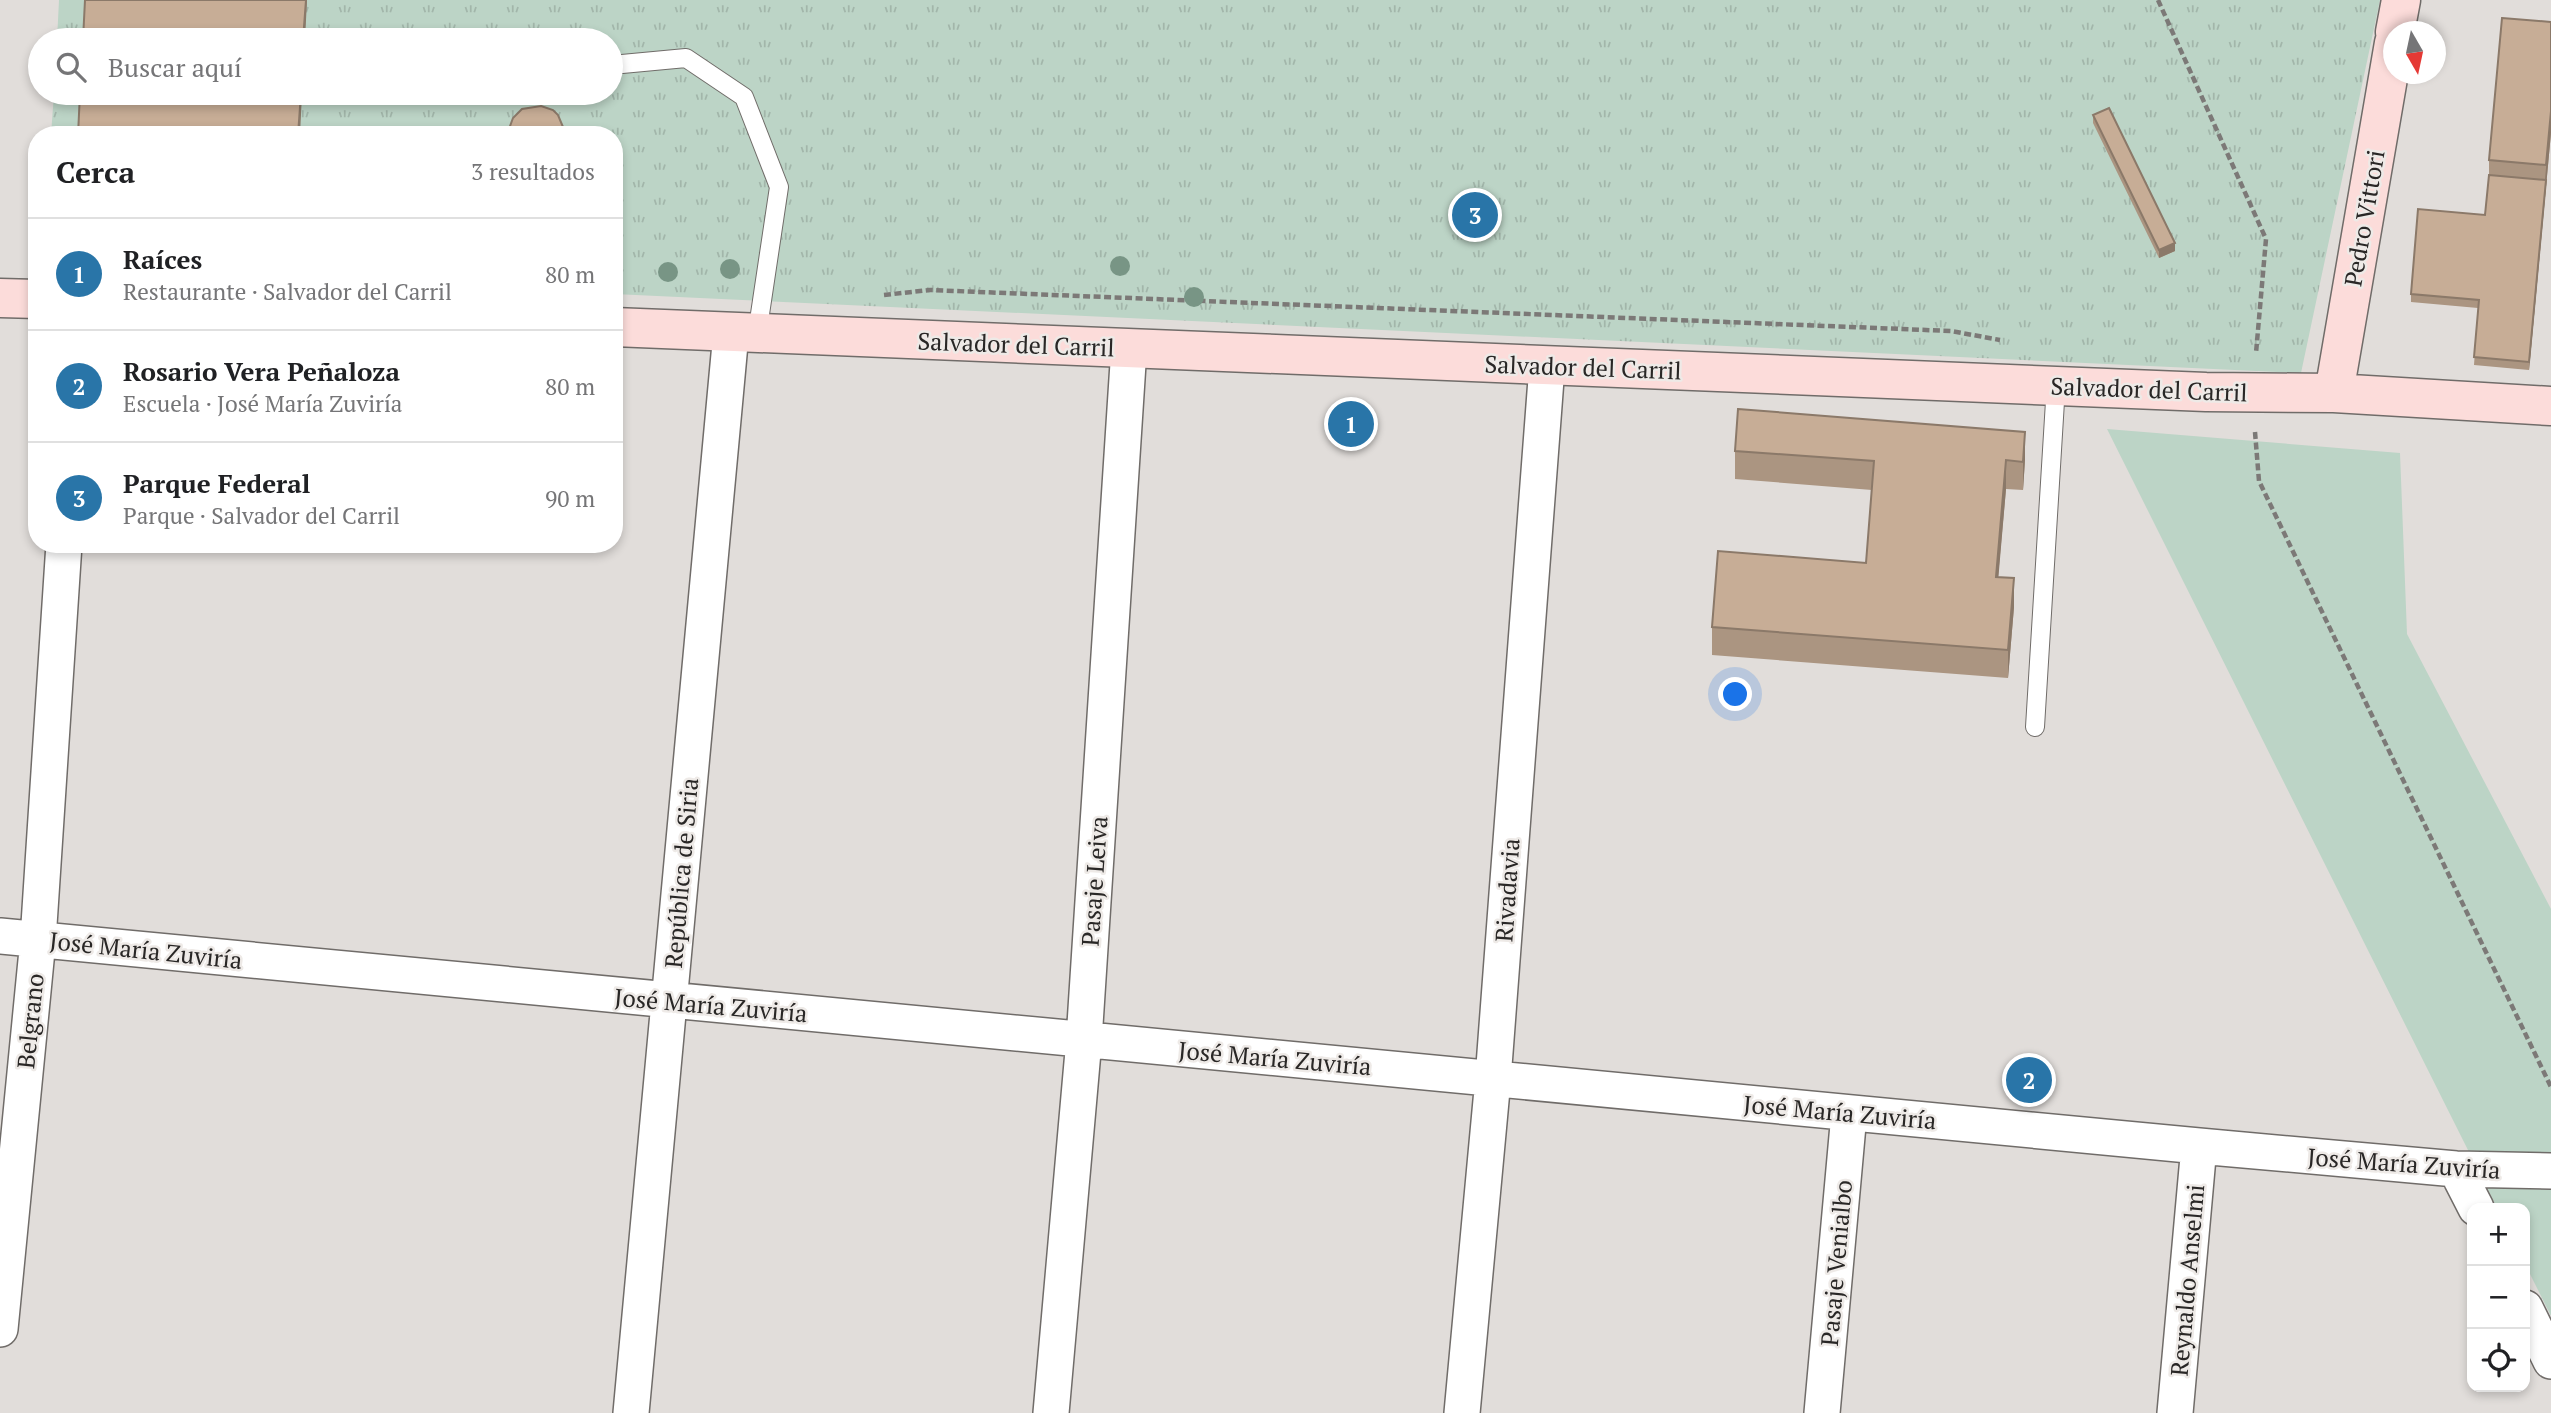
<!DOCTYPE html>
<html lang="es">
<head>
<meta charset="utf-8">
<style>
	:root { --surface:#fff; --page:#f2f2f2; --text:#202124; --muted:#757577; --line:#e0e0e0; --accent:#2975a8 }
	body { margin:0; font-family:"PT Serif",serif; background:var(--page); color:var(--text) }
	.controls { position:absolute; right:21px; bottom:21px; display:grid; overflow:hidden; border-radius:14px; box-shadow:0 4px 10px #0003 }
	.controls button { width:63px; height:63px; display:grid; place-items:center; padding:0; border:0; border-bottom:2px solid var(--line); background:var(--surface); color:var(--text); font:35px sans-serif }
	.compass { position:absolute; left:2383px; top:21px; width:63px; height:63px; border-radius:50%; background:var(--surface); box-shadow:0 4px 10px #0003; rotate:171deg }
	.you { position:absolute; left:1736px; top:695px; width:24px; height:24px; margin:-18px; border:5px solid #fff; border-radius:50%; background:#1a73e8; box-shadow:0 0 0 10px #1a73e833 }
	.badge { display:grid; place-items:center; width:46px; height:46px; border-radius:50%; background:var(--accent); color:#fff; font-size:23px; font-weight:700 }
	.pin { position:absolute; translate:-50% -50%; border:4px solid #fff; box-shadow:0 2px 7px #0006 }
	.list { margin:0; padding:0; list-style:none }
	h2 { display:flex; justify-content:space-between; align-items:center; height:91px; margin:0; padding:0 28px; font-size:30px }
	h2 small { font-size:23px; font-weight:400; color:var(--muted) }
	.list li { display:grid; grid-template-columns:46px 1fr auto; gap:21px; align-items:center; box-sizing:border-box; height:112px; padding:0 28px; border-top:2px solid var(--line) }
	.list b { display:block; font-size:26px; white-space:nowrap }
	.list p { margin:0; font-size:23px; white-space:nowrap; color:var(--muted) }
	.list em { font-size:23px; font-style:normal; color:var(--muted) }
	.icon { flex:none; width:38px; height:38px; fill:none; stroke:currentColor; stroke-width:2; stroke-linecap:round; stroke-linejoin:round }
	.map { position:relative; flex:none; width:2551px; height:1413px; overflow:hidden }
	.search { position:absolute; background:var(--surface); box-shadow:0 4px 10px #0003; left:28px; top:28px; width:595px; height:77px; display:flex; align-items:center; gap:18px; box-sizing:border-box; padding:0 24px; border-radius:38px; color:var(--muted); font-size:26px }
	.panel { position:absolute; background:var(--surface); box-shadow:0 4px 10px #0003; left:28px; top:126px; width:595px; height:427px; border-radius:28px }
	.map>svg:first-child { display:block }
	.green { fill:#bcd4c6 }
	.park { fill:url(#park-tufts) }
	.lines { fill:none; stroke-linecap:round; stroke-linejoin:round }
	.lane-casing { stroke:#706c69; stroke-width:20 }
	.street-casing { stroke:#706c69; stroke-width:38 }
	.secondary-casing { stroke:#706c69; stroke-width:41 }
	.path { stroke:#7c7977; stroke-width:4.5; stroke-dasharray:7 3.5; stroke-linecap:butt }
	.lane { stroke:#fff; stroke-width:18 }
	.street { stroke:#fff; stroke-width:35 }
	.secondary { stroke:#fcdcda; stroke-width:38 }
	.tree { fill:#789585 }
	.wall { fill:#ab9581 }
	.shaded-wall { fill:#8b7969 }
	.building { fill:#c7ad96; stroke:#8b7969; stroke-width:2 }
	.labels { text-anchor:middle; dominant-baseline:central; stroke-width:5; stroke-linejoin:round; paint-order:stroke }
	.street-label { font-size:24px; fill:#292726; stroke:#eeeae7 }
</style>
</head>
<body>
<div class="map">
<svg width="2551" height="1413" viewBox="0 0 2551 1413">
	<defs>
		<pattern id="park-tufts" width="24" height="20" patternUnits="userSpaceOnUse" patternTransform="scale(1.75)"><rect width="24" height="20" fill="#bcd4c6"/><path d="M3 7l-1-3M5 7V3M7 7l1-3M15 17l-1-3M17 17v-4M19 17l1-3" fill="none" stroke="#a2b6aa"/></pattern>
	</defs>
	<rect width="100%" height="100%" fill="#e1ddda"/>
	<!-- green -->
	<path class="green" d="M 2107,429 L 2400,453 L 2407,634 L 2551,909 L 2551,1316 L 2525,1264 L 2525,1208 L 2497,1208 Z"/>
	<!-- park -->
	<path class="park" d="M 59,0 L 2380,0 L 2301,373 L 614,294 L 614,135 L 51,135 L 54,93 L 611,93 L 611,40 L 57,40 Z"/>
	<g class="lines">
		<!-- lane casing -->
		<g class="lane-casing">
			<path id="lane" d="M 622,64 L 686,58 L 744,97 L 779,187 L 757,334
				M 2035,727 L 2056,385"/>
		</g>
		<!-- street casing -->
		<g class="street-casing">
			<path id="street" d="M 0,936 L 2199,1146 L 2456,1169 L 2551,1171
				M 2456,1169 L 2476,1208
				M 2525,1308 L 2551,1361
				M 0,1329 L 38,940 L 64,544
				M 631,1413 L 731,333
				M 1051,1413 L 1084,1040 L 1129,348
				M 1462,1413 L 1493,1079 L 1547,366
				M 1822,1413 L 1849,1114
				M 2175,1413 L 2199,1146"/>
		</g>
		<!-- secondary casing -->
		<g class="secondary-casing">
			<path id="secondary" d="M 2395,32 L 2401,0
				M 0,298 L 37,299
				M 614,327 L 2206,392 L 2334,393 L 2551,406
				M 2334,393 L 2394,43"/>
		</g>
		<!-- path -->
		<path class="path" d="M 2158,0 L 2266,239 L 2256,353
			M 884,295 L 930,290 L 1951,331 L 2000,340
			M 2255,432 L 2259,481 L 2551,1087"/>
		<!-- lane -->
		<use href="#lane" class="lane"/>
		<!-- street -->
		<use href="#street" class="street"/>
		<!-- secondary -->
		<use href="#secondary" class="secondary"/>
	</g>
	<!-- trees -->
	<g class="tree">
		<circle cx="1120" cy="266" r="10"/>
		<circle cx="730" cy="269" r="10"/>
		<circle cx="668" cy="272" r="10"/>
		<circle cx="1194" cy="297" r="10"/>
	</g>
	<!-- wall -->
	<path class="wall" d="M 2093,115 L 2175,251 L 2159,258 L 2093,123 Z
		M 2551,133 L 2529,370 L 2474,365 L 2478,308 L 2411,302 L 2411,294 L 2485,215 L 2489,175 L 2489,160 Z
		M 1735,451 L 2025,460 L 2023,490 L 2006,489 L 1998,577 L 2014,607 L 2008,678 L 1712,655 L 1712,627 L 1866,563 L 1872,490 L 1735,479 Z"/>
	<!-- shaded-wall -->
	<path class="shaded-wall" d="M 306,0 L 307,0 L 305,40 L 303,40 Z
		M 301,93 L 302,93 L 300,135 L 298,135 Z
		M 2551,111 L 2551,133 L 2529,370 L 2529,362 Z
		M 2175,243 L 2175,251 L 2159,258 L 2159,250 Z
		M 2025,432 L 2025,460 L 2023,490 L 2023,462 Z
		M 2006,460 L 2006,489 L 1996,605 L 1996,577 Z
		M 2014,578 L 2014,607 L 2008,678 L 2008,650 Z"/>
	<!-- building -->
	<path class="building" d="M 85,0 L 306,0 L 303,40 L 83,40 Z
		M 2502,18 L 2551,22 L 2551,111 L 2546,165 L 2489,160 Z
		M 80,93 L 301,93 L 298,135 L 78,135 Z
		M 541,106 L 553,110 L 558,115 L 563,127 L 563,135 L 510,135 L 509,129 L 513,118 L 522,109 Z
		M 2109,108 L 2175,243 L 2159,250 L 2093,115 Z
		M 2489,175 L 2546,180 L 2529,362 L 2474,357 L 2479,300 L 2411,294 L 2418,209 L 2485,215 Z
		M 1738,409 L 2025,432 L 2023,462 L 2006,460 L 1996,577 L 2014,578 L 2008,650 L 1712,627 L 1718,551 L 1866,563 L 1874,461 L 1735,451 Z"/>
	<g class="labels">
		<!-- street labels -->
		<g class="street-label">
			<text transform="translate(2364 218) rotate(-80)">Pedro Vittori</text>
			<text transform="translate(1016 344) rotate(2)">Salvador del Carril</text>
			<text transform="translate(1583 367) rotate(2)">Salvador del Carril</text>
			<text transform="translate(2149 389) rotate(2)">Salvador del Carril</text>
			<text transform="translate(681 873) rotate(-85)">República de Siria</text>
			<text transform="translate(1094 881) rotate(-86)">Pasaje Leiva</text>
			<text transform="translate(1507 890) rotate(-86)">Rivadavia</text>
			<text transform="translate(146 950) rotate(6)">José María Zuviría</text>
			<text transform="translate(711 1005) rotate(5)">José María Zuviría</text>
			<text transform="translate(30 1021) rotate(-84)">Belgrano</text>
			<text transform="translate(1275 1058) rotate(5)">José María Zuviría</text>
			<text transform="translate(1840 1112) rotate(5)">José María Zuviría</text>
			<text transform="translate(2404 1163) rotate(4)">José María Zuviría</text>
			<text transform="translate(1836 1263) rotate(-85)">Pasaje Venialbo</text>
			<text transform="translate(2187 1280) rotate(-85)">Reynaldo Anselmi</text>
		</g>
	</g>
</svg>
<div class="controls">
<button>+</button>
<button>−</button>
<button><svg class="icon" aria-label="locate" viewBox="0 0 24 24"><circle cx="12" cy="12" r="6"/><path d="M12 2v4M12 18v4M2 12h4M18 12h4"/></svg></button>
</div>
<svg class="compass" viewBox="-18 -18 36 36"><path d="M0-13l5 13h-10z" fill="#e53935"/><path d="M0 13l5-13h-10z" fill="#757577"/></svg>
<div class="you"></div>
<div class="pin badge" style="left:1351px;top:424px">1</div>
<div class="pin badge" style="left:2029px;top:1080px">2</div>
<div class="pin badge" style="left:1475px;top:215px">3</div>
<div class="search"><svg class="icon" aria-label="search" viewBox="0 0 24 24"><circle cx="10" cy="10" r="6"/><path d="M15 15l6 6"/></svg>Buscar aquí</div>
<section class="panel">
<h2>Cerca<small>3 resultados</small></h2>
<ul class="list">
<li><span class="badge">1</span><div><b>Raíces</b><p>Restaurante · Salvador del Carril</p></div><em>80 m</em></li>
<li><span class="badge">2</span><div><b>Rosario Vera Peñaloza</b><p>Escuela · José María Zuviría</p></div><em>80 m</em></li>
<li><span class="badge">3</span><div><b>Parque Federal</b><p>Parque · Salvador del Carril</p></div><em>90 m</em></li>
</ul>
</section>
</div>
</body>
</html>
